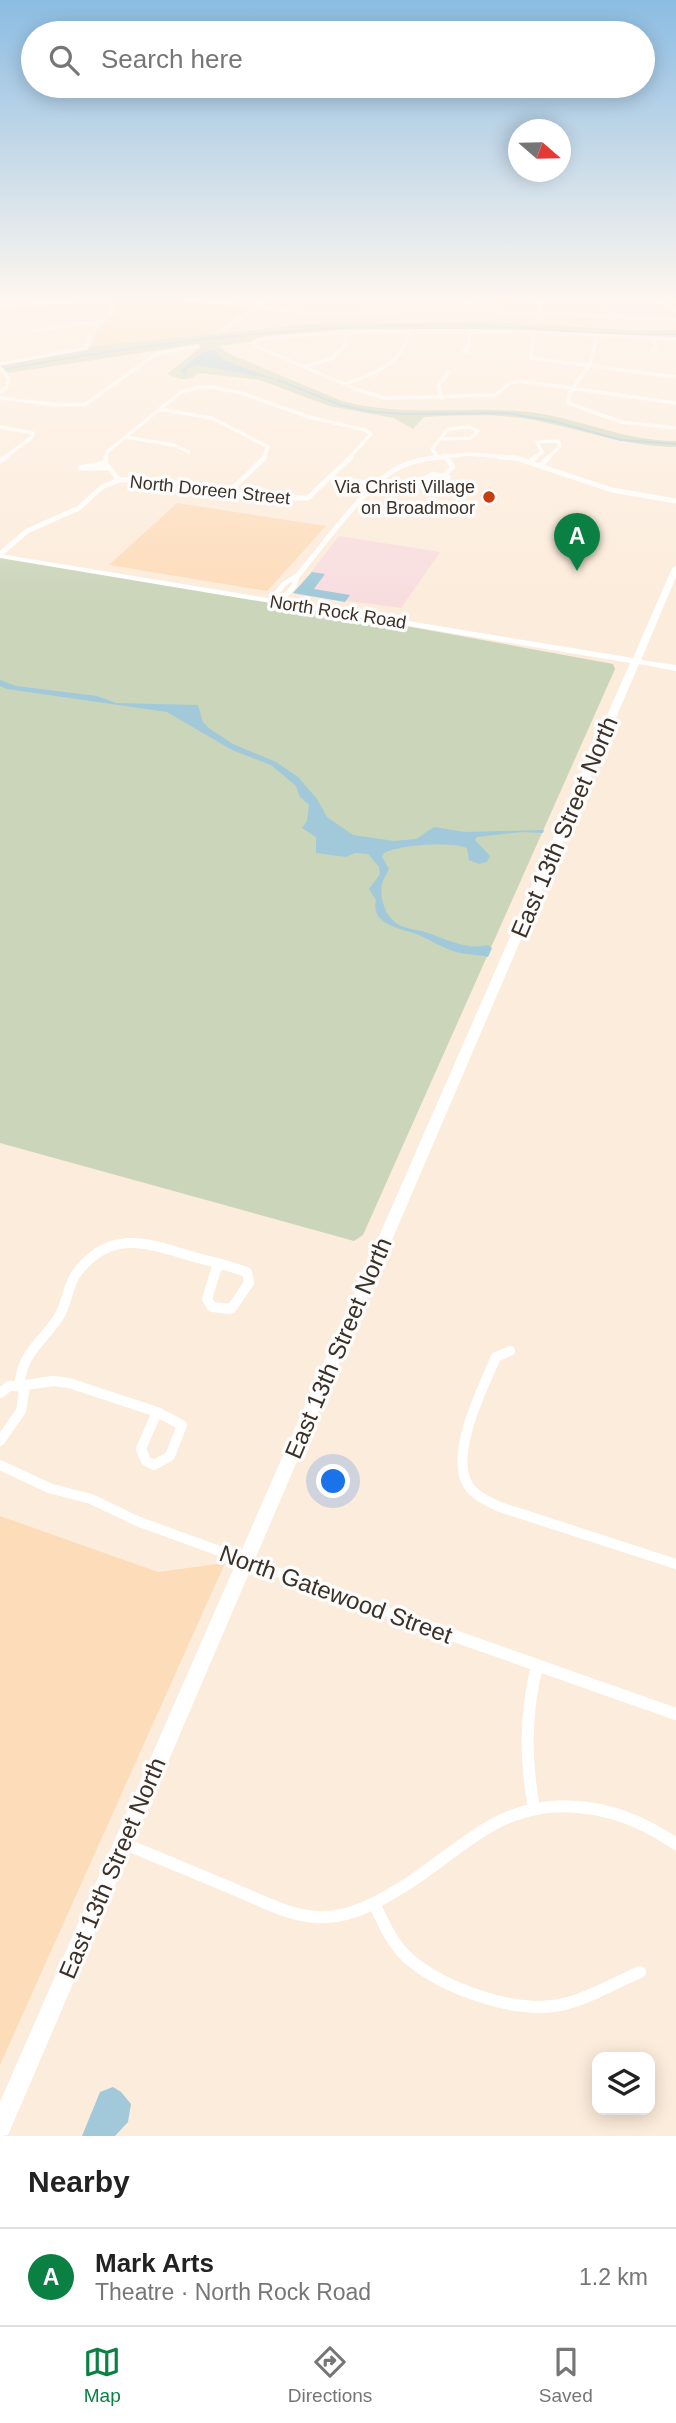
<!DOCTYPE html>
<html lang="en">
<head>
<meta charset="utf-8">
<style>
	:root { --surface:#fff; --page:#f6f6f6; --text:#222; --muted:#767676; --line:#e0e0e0; --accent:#0b8043 }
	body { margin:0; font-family:Helvetica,sans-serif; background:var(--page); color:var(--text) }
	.controls { position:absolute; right:21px; bottom:21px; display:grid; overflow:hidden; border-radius:14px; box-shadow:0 4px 18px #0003 }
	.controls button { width:63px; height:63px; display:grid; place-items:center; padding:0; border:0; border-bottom:2px solid var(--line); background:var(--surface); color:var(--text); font:35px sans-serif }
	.compass { position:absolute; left:508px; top:119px; width:63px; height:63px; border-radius:50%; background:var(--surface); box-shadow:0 4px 18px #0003; rotate:110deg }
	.you { position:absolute; left:334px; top:1482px; width:24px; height:24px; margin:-18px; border:5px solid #fff; border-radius:50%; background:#1a73e8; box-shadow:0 0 0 10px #1a73e833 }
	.badge { display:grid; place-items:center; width:46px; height:46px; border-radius:50%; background:var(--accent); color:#fff; font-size:23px; font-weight:700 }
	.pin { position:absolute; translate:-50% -58px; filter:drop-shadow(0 2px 4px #0008) }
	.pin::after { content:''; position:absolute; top:37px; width:24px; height:21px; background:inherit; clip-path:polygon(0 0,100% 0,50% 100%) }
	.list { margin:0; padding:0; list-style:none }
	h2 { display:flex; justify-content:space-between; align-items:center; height:91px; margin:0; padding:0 28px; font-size:30px }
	h2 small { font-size:23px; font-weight:400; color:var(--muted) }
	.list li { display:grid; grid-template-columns:46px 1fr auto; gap:21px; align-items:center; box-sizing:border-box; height:98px; padding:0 28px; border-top:2px solid var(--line) }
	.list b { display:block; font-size:26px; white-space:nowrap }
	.list p { margin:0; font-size:23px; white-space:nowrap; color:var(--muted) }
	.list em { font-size:23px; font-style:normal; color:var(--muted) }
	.icon { flex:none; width:38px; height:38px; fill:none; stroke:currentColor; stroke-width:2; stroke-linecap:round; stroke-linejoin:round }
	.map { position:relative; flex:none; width:676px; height:2136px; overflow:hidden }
	.search { position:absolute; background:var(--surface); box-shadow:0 4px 18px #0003; left:21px; right:21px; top:21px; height:77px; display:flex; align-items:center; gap:18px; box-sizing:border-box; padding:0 24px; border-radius:38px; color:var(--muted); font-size:26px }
	.sheet { height:189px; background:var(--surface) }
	nav { display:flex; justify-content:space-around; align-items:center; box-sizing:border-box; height:98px; border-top:2px solid var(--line); background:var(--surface); font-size:19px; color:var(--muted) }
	nav a { display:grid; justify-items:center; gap:4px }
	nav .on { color:var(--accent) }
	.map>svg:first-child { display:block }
	.commercial { fill:#f8dddf }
	.built { fill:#fddcba }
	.green { fill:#cbd5ba }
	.water { fill:#a1c9d9 }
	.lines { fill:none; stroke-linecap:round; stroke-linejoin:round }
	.stream { stroke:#a1c9d9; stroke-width:2 }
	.street-far3 { stroke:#fff; stroke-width:3.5 }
	.street-far2 { stroke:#fff; stroke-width:5 }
	.street-far1 { stroke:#fff; stroke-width:10 }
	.street { stroke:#fff; stroke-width:12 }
	.secondary { fill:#fff; fill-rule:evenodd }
	.poi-dot { fill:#c63e0c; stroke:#fcfcfc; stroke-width:2.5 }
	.labels { text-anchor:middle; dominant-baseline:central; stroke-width:7; stroke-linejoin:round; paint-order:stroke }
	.far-poi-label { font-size:18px; fill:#3b3126; stroke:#fcfcfc; text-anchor:end }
	.far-street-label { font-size:18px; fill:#3b3126; stroke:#fcfcfc }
	.near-street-label { font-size:24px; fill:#3b3126; stroke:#fcfcfc }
</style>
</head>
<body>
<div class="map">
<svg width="676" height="2136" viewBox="0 0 676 2136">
	<rect width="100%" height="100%" fill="#fcecdb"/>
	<!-- commercial -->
	<path class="commercial" d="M 339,536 L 440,552 L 401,608 L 294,594 Z"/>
	<!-- built -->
	<path class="built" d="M 112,299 L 176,299 L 249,308 L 217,330 L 216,333 L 92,346 L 97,329 L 117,310 Z
		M 177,503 L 326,526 L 267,591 L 109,565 Z
		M 0,1516 L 158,1572 L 225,1563 L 0,2065 Z"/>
	<!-- green -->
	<path class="green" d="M 490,322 L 629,330 L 676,330 L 676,337 L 508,329 L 343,329 L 265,336 L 248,342 L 219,346 L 227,353 L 342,401 C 404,418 466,405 529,412 C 579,418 624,441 676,441 L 676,447 C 625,446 591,432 543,422 C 504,413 464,415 424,417 L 413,429 L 394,418 L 329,406 L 260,380 L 199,373 C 187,383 180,379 167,374 L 200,348 L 199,344 L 8,373 L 0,365 L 92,346 L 313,324 Z
		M 0,555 L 253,598 L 613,664 L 615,669 L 363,1235 L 354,1241 L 0,1143 Z"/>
	<!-- water -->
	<path class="water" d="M 215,350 L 223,360 L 278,380 L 197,365 L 187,369 L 187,375 L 180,371 L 204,351 Z
		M 312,572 L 325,574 L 314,589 L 350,595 L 345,602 L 293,593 Z
		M 0,680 L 16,686 L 97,696 L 116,703 L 198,705 L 203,722 L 210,729 L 233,744 L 276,762 L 298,777 L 317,799 L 327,817 L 353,835 L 394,841 L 416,839 L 434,827 L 465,832 L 544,830 L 543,833 L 522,832 L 477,837 L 475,840 L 490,856 L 487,862 L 479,864 L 469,860 L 467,848 C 452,841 397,845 384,853 L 382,857 L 389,869 C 387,874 383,879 382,884 C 379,901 387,921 404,927 C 413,930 422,930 431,934 C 450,941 468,950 488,945 L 492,948 L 488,957 C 477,954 466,955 456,952 C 443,948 432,941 421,936 C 403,928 370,927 376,900 L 369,889 L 380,874 L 379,867 L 368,854 L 355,853 L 346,857 L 316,853 L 316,837 L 302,828 L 307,821 L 309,805 L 300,797 L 296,786 L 271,765 L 232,750 L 167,712 L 7,689 L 0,686 Z
		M 113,2087 L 121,2092 L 131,2104 L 128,2122 L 115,2136 L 82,2136 L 100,2092 Z"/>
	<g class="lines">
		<!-- stream -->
		<path class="stream" d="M 6,369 C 147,343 289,326 432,325 C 514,324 595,337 676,334
			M 278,380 L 340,405 L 366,411 L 405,414 L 506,413 L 553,421 L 621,440 L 676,444"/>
		<!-- street-far3 -->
		<path class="street-far3" d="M 182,299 L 304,312 L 485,311 L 676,319
			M 470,299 L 476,311
			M 533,299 L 540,304 L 541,313 L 537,321
			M 596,299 L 611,313 L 609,318
			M 658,299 L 676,311
			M 0,307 L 93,299
			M 225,329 L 264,299
			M 34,331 L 83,323 L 99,324
			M 534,332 L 531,358 L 676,377
			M 597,336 L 590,364 L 570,392 L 568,403 L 621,422 L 676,428
			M 676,339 C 536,332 398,325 259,339 L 251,344 L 356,389 L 385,398 L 495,395 L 510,383 L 520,381 L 676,403
			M 652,351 L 656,350 L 653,339
			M 468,352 L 464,351 L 469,345 L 470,330
			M 0,364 L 87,348 L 90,334 L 114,309 L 107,299
			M 304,367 L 330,359 L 346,344 L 345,331
			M 0,368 L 9,379 L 6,388 L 0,392
			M 344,384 C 374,375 403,364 410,330
			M 0,398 L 57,405 L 86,404 L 156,354 L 197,346
			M 442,398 L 438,386 L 449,372
			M 159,409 L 212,418 L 268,447 L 264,458
			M 0,427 L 33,433 L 32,437 L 4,458
			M 469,427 L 478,431 L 471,438 L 440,439 L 448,429 Z
			M 125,437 L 174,445 L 189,452
			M 445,455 L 447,458
			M 437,456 L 432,449 L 440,439
			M 106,458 L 107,452 L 181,392 L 196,388 L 211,387 L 242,393 L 309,417 L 365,430 L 371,434 L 349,458
			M 429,458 L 469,454 L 517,458
			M 534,458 L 542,452 L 537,442 L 558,441 L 560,446 L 548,458"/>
		<!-- street-far2 -->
		<path class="street-far2" d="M 106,457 L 105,463 L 119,480
			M 499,457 L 516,458 L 612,490 L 676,501
			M 0,461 L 6,457
			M 531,461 L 536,457
			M 105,463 L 80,468 L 108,468
			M 542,464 L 549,457
			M 444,475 L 453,467 L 446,457
			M 331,478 L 376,484
			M 119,480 C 183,478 244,498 308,498 L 351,457
			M 379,480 L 435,488 L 442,487 L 448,477 L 433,474 L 414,485
			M 230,491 L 265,457
			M 0,554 L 27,531 L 79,508 L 102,487 L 119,480
			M 270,601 L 284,584 L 298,575 C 322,547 367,483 398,468 C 413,460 429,458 445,457
			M 280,602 L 294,586 L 298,575"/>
		<!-- street-far1 -->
		<path class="street-far1" d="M 218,1263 L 247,1272 L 249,1283 L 231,1309 L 212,1307 L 207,1299 Z
			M 510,1351 L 496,1357 C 483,1388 452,1448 466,1481 C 472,1495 487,1501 500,1507 L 676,1564
			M 0,1393 L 9,1386 L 19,1386 L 24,1392 L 21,1411 L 0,1441
			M 157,1412 L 69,1383 L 53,1381 L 19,1386 C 23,1351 40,1345 58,1318 C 67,1305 67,1287 76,1274 C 117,1218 165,1253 218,1263
			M 157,1412 L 182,1425 L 170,1456 L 154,1465 L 146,1461 L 141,1449 Z
			M 0,1465 L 49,1488 L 91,1499 L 137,1521 L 437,1630"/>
		<!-- street -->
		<path class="street" d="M 432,1628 L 676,1714
			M 534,1808 C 525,1759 525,1715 537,1666
			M 123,1843 C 159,1858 195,1873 231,1888 C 261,1900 293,1919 326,1917 C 356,1916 385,1898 409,1883 C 473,1840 510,1794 594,1809 C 624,1814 651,1827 676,1844
			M 374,1903 C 383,1922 392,1944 408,1958 C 442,1988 514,2014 560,2005 C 588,1999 614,1983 640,1972"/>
		<!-- secondary -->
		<path class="secondary" d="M 0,554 L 633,658 L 672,568 L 676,566 L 676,577 L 641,660 L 676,665 L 676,671 L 639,664 L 8,2135 L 0,2136 L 0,2102 L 630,663 L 0,558 Z"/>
	</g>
	<!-- sky -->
	<linearGradient id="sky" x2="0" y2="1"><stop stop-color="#8bbce2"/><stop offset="0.5" stop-color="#fef6ef"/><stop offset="1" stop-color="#fef6ef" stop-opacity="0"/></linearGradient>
	<rect width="676" height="598" fill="url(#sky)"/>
	<!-- markers -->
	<circle class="poi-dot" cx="489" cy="497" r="7"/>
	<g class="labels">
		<!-- far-poi labels -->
		<g class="far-poi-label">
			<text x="475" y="487">Via Christi Village<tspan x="475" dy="21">on Broadmoor</tspan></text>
		</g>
		<!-- far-street labels -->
		<g class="far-street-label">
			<text transform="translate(210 490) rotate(6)">North Doreen Street</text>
			<text transform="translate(338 612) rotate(9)">North Rock Road</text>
		</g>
		<!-- near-street labels -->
		<g class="near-street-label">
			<text transform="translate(564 827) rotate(-67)">East 13th Street North</text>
			<text transform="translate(338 1348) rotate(-67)">East 13th Street North</text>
			<text transform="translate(336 1594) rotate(20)">North Gatewood Street</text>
			<text transform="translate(112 1868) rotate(-67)">East 13th Street North</text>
		</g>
	</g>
</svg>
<div class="controls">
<button><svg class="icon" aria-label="layers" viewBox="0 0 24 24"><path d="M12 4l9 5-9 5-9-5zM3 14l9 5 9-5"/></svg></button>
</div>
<svg class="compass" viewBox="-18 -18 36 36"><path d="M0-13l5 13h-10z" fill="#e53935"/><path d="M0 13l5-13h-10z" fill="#767676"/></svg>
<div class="you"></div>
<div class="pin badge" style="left:577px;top:571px">A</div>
<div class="search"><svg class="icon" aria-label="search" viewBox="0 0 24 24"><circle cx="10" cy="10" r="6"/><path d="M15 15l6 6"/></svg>Search here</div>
</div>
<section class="sheet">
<h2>Nearby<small></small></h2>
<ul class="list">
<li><span class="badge">A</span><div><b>Mark Arts</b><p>Theatre · North Rock Road</p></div><em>1.2 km</em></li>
</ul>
</section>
<nav>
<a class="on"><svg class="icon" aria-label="map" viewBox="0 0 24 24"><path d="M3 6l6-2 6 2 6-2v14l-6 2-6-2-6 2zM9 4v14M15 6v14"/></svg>Map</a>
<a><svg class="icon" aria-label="directions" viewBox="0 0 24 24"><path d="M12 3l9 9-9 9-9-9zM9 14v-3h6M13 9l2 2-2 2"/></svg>Directions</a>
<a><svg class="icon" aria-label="saved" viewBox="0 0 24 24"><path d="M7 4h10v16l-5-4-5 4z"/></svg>Saved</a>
</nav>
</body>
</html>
